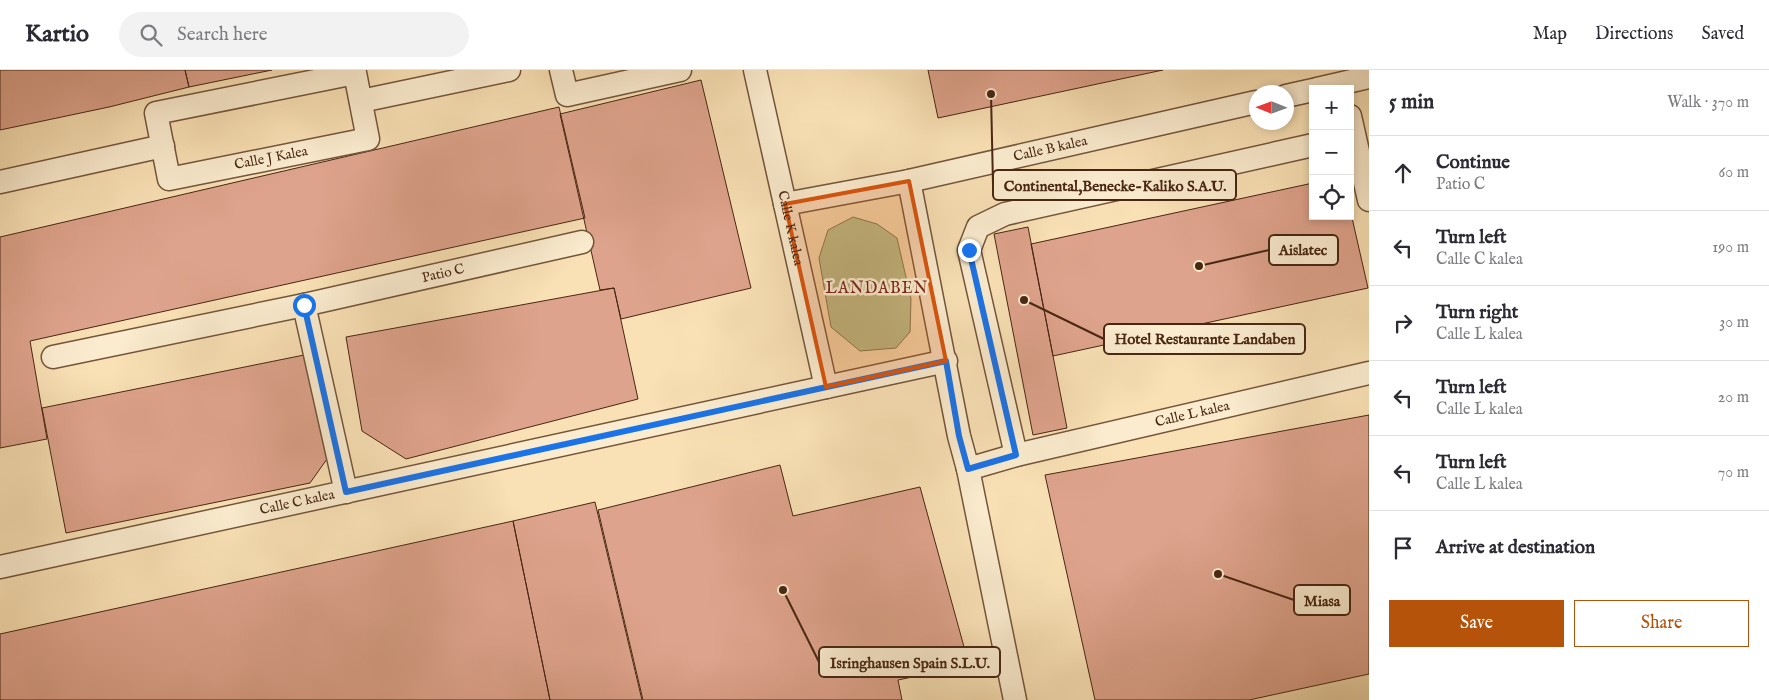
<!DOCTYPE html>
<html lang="en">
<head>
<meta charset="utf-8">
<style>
	:root { --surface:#fff; --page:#f2f2f3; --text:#2b2b33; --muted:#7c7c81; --line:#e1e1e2; --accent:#b45309 }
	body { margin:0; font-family:"IM FELL English",serif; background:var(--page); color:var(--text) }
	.controls { position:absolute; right:15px; top:15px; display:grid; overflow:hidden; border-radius:0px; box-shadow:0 2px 8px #0003 }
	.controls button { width:45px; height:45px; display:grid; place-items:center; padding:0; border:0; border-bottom:1px solid var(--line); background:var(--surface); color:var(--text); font:25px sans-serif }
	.compass { position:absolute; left:1249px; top:15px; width:45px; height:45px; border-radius:50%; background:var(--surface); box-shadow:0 2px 8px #0003; rotate:271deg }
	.stop { position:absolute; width:15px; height:15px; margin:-11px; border:4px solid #1a73e8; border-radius:50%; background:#fff }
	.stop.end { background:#1a73e8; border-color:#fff; box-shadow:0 1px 5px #0008 }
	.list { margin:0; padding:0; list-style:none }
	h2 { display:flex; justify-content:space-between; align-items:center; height:65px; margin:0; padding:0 20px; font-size:21px }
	h2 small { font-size:16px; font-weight:400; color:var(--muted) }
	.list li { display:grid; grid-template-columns:32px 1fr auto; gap:15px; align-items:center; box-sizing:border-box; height:75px; padding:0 20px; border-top:1px solid var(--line) }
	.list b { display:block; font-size:19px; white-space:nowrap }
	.list p { margin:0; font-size:16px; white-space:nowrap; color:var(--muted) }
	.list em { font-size:16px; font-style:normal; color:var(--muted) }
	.actions { display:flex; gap:10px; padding:15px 20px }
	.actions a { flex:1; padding:11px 0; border:1px solid var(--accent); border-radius:0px; text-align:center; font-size:18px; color:var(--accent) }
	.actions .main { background:var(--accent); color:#fff }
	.icon { flex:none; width:28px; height:28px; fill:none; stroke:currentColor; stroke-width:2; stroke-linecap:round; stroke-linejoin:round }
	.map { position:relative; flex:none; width:1369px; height:630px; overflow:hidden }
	header { display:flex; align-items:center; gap:30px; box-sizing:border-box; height:70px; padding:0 25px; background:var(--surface); border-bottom:1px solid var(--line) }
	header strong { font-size:24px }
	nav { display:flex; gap:28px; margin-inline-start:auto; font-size:18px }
	.search { width:350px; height:45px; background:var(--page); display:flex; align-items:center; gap:12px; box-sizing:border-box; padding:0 18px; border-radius:28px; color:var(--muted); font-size:19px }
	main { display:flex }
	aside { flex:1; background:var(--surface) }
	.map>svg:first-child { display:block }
	.green { fill:#b8c492; stroke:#807552 }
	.building { fill:#dea38c; stroke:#482612 }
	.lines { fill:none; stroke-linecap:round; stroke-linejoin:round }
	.minor-casing { stroke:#74553b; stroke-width:25 }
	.minor { stroke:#fbeccf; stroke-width:22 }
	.route { stroke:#1a73e8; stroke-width:6 }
	.marked { fill:#d8540d; fill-opacity:0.2; stroke:#d8540d; stroke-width:4; stroke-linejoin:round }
	.labels { text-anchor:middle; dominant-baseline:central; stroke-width:5; stroke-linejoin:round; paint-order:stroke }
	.street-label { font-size:14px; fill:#482612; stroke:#fbeccf }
	.quarter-label { font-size:16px; letter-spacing:1px; fill:#7a1f14; stroke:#fbeccf }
	.leader { fill:none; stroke:#482612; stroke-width:2 }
	.callout-dot { fill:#482612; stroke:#fbeccf; stroke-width:2 }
	.callout { fill:#fbeccf; stroke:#482612; stroke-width:2 }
	.callout-label { font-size:15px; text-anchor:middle; font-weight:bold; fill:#482612 }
</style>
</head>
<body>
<header>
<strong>Kartio</strong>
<div class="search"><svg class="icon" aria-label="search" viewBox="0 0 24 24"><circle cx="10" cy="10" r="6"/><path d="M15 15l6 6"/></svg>Search here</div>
<nav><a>Map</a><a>Directions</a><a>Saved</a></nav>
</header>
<main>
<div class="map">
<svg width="1369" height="630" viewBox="0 0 1369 630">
	<rect width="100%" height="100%" fill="#f9e1b5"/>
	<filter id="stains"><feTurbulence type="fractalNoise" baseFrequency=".004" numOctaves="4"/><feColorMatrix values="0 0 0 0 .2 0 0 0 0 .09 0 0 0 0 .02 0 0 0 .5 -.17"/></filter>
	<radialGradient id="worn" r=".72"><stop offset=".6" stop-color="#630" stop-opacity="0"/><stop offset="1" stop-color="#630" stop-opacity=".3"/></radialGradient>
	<!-- green -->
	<path class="green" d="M 853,147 L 877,154 L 897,168 L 911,229 L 910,262 L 896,278 L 860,281 L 831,257 L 819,188 L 828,160 Z"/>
	<!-- building -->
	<path class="building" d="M 0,0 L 185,0 L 189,17 L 109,37 L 0,60 Z
		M 185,0 L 272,0 L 189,17 Z
		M 928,0 L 1163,0 L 938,48 Z
		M 701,10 L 751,218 L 621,249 L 614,218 L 600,220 L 560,44 Z
		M 559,37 L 585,148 L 30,271 L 47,369 L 0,378 L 0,167 Z
		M 1313,113 L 1313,146 L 1350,146 L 1350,139 L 1368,218 L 1053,286 L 1031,174 Z
		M 1028,157 L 1067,358 L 1033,365 L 994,164 Z
		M 614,218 L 638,329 L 406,389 L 362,361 L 346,267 Z
		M 304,285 L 327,389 L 310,413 L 66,463 L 42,338 Z
		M 1369,345 L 1369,604 L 1249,630 L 1095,630 L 1045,405 Z
		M 780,395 L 793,446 L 920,417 L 969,595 L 898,610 L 902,630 L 643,630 L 598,440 Z
		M 595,432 L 642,630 L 550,630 L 513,451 Z
		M 513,451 L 550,630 L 0,630 L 0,564 Z"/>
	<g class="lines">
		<!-- minor casing -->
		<g class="minor-casing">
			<g id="minor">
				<path d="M 561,0 L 567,25 L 680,0"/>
				<path id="s1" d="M 755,0 L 826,317"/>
				<path d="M 355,3 L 368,69 L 169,109 L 156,43 Z"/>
				<path d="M 1317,19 L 1369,7"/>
				<path d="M 1286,26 L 1313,20"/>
				<path d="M 361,31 L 509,0"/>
				<path d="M 1350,46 L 1369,130"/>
				<path d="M 909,111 L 959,366 L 968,399 L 1015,630"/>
				<path d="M 0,112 L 163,76"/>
				<path id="s2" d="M 785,134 L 909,111 L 1256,32"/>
				<path d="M 304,235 L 346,422"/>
				<path id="s3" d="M 53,287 L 304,235 L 582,172"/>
				<path d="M 1016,385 L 969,180 L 978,157 L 1005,144 L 1313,75"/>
				<path id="s4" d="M 968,399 L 1016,385 L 1369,303"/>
				<path id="s5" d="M 0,497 L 946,291"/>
			</g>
		</g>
		<!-- minor -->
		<use href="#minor" class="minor"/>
	</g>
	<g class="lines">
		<!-- route -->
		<path class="route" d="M 304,235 L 346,422 L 946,291 L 959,366 L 968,399 L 1016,385 L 969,180"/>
	</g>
	<!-- marked area -->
	<path class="marked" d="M 909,111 L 946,291 L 826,317 L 785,134 Z"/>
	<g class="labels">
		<!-- street labels -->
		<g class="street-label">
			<text stroke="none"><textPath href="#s2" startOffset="271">Calle B kalea</textPath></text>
			<text transform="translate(271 88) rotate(-11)">Calle J Kalea</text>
			<text stroke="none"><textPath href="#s1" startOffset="162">Calle K kalea</textPath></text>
			<text stroke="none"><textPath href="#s3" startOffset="399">Patio C</textPath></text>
			<text stroke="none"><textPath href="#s4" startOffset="231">Calle L kalea</textPath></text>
			<text stroke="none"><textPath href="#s5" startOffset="304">Calle C kalea</textPath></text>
		</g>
		<!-- quarter labels -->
		<g class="quarter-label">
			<text x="877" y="219">LANDABEN</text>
		</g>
	</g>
	<!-- callouts -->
	<path class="leader" d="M991 24L993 115M1199 196L1269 180M1024 230L1104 269M1218 504L1294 530M783 520L819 592"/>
	<g class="callout-dot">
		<circle cx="991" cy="24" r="5"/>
		<circle cx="1199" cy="196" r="5"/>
		<circle cx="1024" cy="230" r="5"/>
		<circle cx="1218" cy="504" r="5"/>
		<circle cx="783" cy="520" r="5"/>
	</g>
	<g class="callout">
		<rect x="993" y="100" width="243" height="30" rx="5"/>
		<rect x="1269" y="165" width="69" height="30" rx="5"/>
		<rect x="1104" y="254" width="201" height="30" rx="5"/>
		<rect x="1294" y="515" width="56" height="30" rx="5"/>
		<rect x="819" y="577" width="181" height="30" rx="5"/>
	</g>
	<g class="callout-label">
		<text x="1115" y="121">Continental,Benecke-Kaliko S.A.U.</text>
		<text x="1303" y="185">Aislatec</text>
		<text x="1205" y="274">Hotel Restaurante Landaben</text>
		<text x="1322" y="536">Miasa</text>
		<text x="910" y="598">Isringhausen Spain S.L.U.</text>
	</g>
	<rect width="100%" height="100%" filter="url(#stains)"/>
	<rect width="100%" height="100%" fill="url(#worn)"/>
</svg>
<div class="controls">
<button>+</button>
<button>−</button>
<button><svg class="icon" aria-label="locate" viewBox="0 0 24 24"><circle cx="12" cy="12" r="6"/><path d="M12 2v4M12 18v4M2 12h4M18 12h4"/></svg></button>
</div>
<svg class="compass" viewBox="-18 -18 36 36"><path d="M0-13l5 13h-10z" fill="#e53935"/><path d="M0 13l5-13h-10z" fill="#7c7c81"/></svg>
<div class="stop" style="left:304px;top:235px"></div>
<div class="stop end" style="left:969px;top:180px"></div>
</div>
<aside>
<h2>5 min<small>Walk · 370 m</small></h2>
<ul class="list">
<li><svg class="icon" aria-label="ahead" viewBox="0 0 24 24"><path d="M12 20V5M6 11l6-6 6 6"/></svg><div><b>Continue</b><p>Patio C</p></div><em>60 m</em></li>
<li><svg class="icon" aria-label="left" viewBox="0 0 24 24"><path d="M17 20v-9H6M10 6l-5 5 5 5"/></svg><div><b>Turn left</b><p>Calle C kalea</p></div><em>190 m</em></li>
<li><svg class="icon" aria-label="right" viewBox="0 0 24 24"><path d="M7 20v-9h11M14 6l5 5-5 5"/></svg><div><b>Turn right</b><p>Calle L kalea</p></div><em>30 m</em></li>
<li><svg class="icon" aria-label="left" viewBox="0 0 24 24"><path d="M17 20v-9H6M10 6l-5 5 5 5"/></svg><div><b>Turn left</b><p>Calle L kalea</p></div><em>20 m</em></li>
<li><svg class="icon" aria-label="left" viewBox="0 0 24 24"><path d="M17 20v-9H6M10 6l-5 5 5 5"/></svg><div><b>Turn left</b><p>Calle L kalea</p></div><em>70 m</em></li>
<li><svg class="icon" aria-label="arrive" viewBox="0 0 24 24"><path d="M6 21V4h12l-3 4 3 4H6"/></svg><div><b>Arrive at destination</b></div></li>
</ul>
<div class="actions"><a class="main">Save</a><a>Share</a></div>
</aside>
</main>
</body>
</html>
